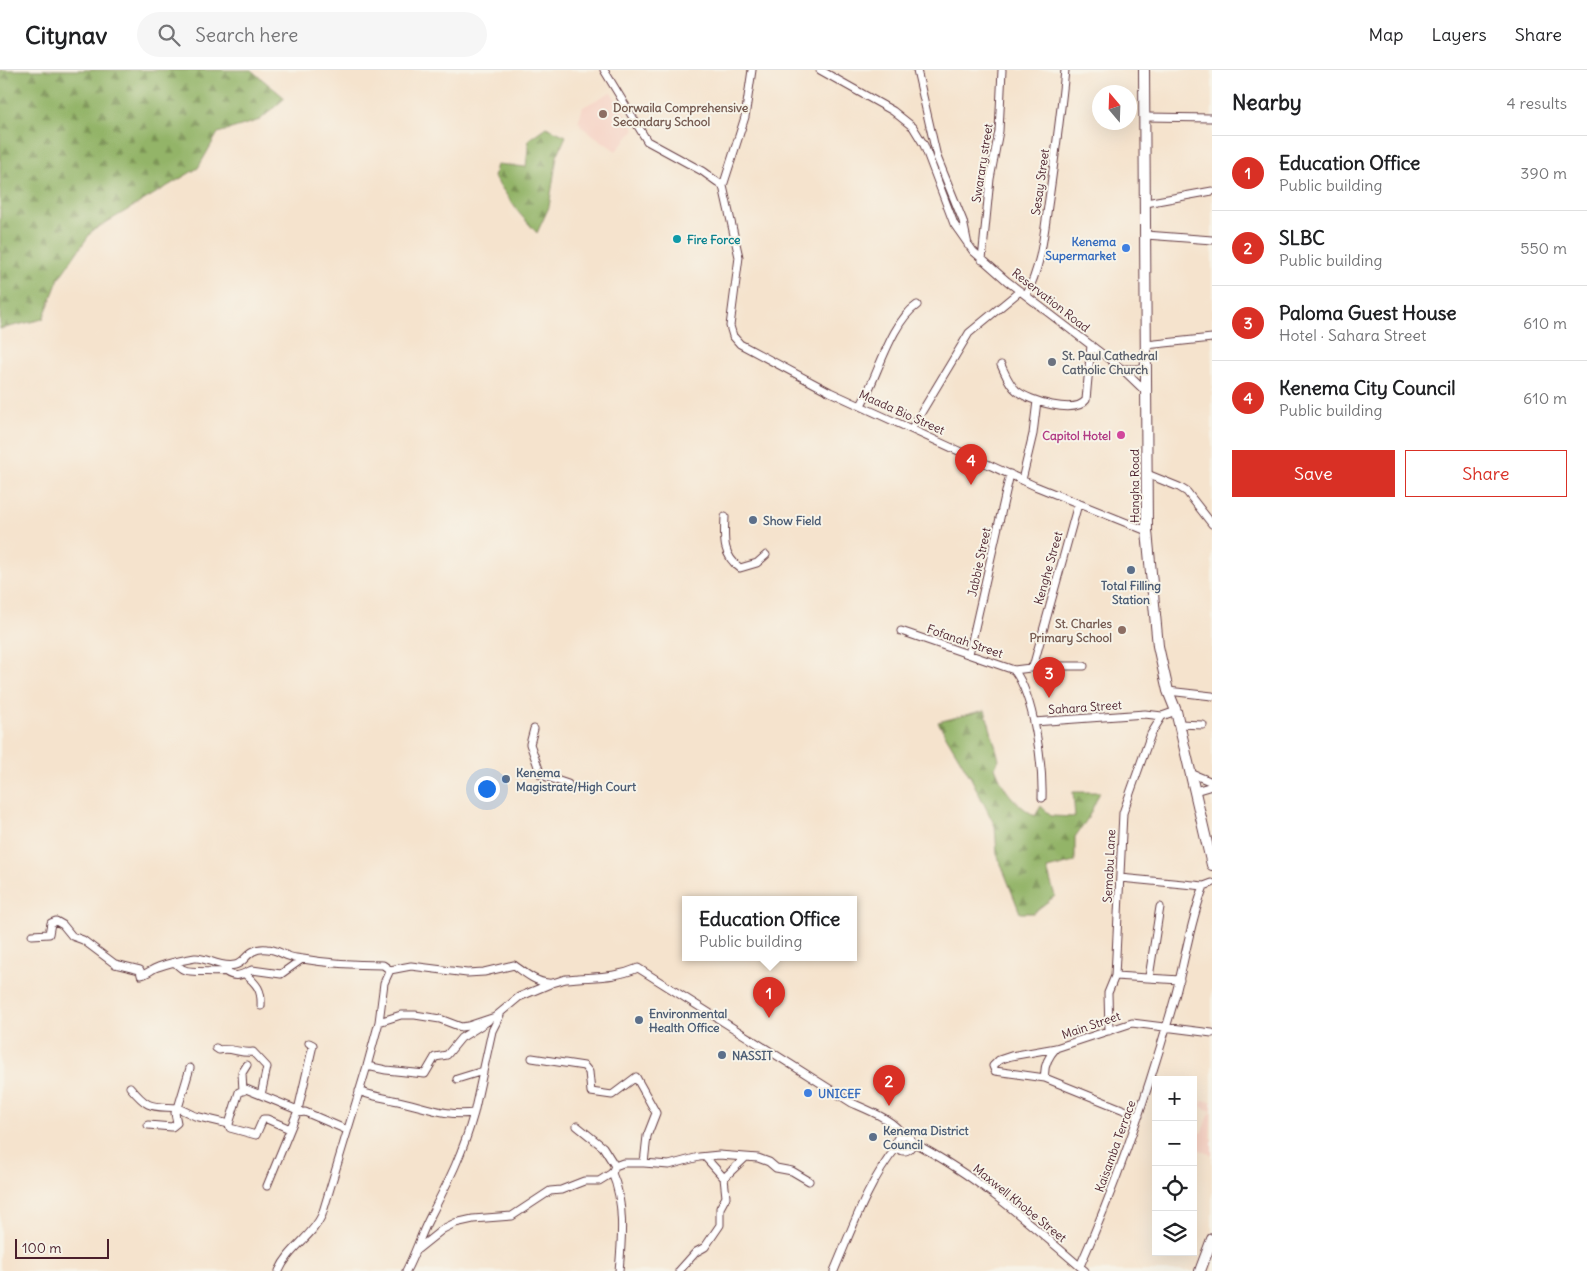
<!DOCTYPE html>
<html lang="en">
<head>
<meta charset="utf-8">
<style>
	:root { --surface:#fff; --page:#f6f6f6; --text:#202124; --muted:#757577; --line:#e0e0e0; --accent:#d93025 }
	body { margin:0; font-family:Delius,sans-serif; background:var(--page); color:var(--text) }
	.controls { position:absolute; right:15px; bottom:15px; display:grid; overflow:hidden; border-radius:0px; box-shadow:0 5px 20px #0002 }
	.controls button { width:45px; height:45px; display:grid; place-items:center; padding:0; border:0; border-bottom:1px solid var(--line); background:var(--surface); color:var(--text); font:25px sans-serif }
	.compass { position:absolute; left:1092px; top:15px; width:45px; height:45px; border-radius:50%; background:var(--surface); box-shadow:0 5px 20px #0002; rotate:341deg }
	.scale { position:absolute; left:15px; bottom:12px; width:94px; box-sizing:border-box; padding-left:5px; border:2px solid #4a1f2b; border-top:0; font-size:14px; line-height:18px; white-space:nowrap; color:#4a1f2b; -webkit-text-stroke:4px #f7f3e8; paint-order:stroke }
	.you { position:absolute; left:486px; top:718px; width:18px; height:18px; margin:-12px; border:4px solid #fff; border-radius:50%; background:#1a73e8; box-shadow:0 0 0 8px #1a73e833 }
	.badge { display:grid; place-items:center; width:32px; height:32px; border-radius:50%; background:var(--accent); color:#fff; font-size:16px; font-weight:700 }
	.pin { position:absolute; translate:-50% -41px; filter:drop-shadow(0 1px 2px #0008) }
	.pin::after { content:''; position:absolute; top:26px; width:18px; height:15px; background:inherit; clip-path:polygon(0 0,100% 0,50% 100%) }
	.popup { position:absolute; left:682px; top:826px; width:175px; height:65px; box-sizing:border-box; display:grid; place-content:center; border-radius:0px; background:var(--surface); filter:drop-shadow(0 1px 4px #0005); font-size:16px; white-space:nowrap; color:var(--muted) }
	.popup b { font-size:19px; color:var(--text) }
	.popup::after { content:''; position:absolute; left:50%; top:100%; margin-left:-10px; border:10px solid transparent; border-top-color:var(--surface) }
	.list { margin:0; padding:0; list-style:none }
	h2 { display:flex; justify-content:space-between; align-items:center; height:65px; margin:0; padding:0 20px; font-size:21px }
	h2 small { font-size:16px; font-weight:400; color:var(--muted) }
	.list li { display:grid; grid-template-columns:32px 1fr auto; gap:15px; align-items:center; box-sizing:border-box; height:75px; padding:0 20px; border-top:1px solid var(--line) }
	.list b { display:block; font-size:19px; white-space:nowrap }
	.list p { margin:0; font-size:16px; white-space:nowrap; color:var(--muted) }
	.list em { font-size:16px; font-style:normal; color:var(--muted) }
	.actions { display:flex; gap:10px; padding:15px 20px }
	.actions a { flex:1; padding:11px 0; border:1px solid var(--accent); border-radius:0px; text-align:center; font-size:18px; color:var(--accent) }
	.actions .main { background:var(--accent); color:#fff }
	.icon { flex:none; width:28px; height:28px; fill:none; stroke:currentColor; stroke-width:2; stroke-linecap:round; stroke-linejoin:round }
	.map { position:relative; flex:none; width:1212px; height:1201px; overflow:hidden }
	header { display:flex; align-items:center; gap:30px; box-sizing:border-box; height:70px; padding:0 25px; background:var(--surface); border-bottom:1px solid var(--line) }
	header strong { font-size:24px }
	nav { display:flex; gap:28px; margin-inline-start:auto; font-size:18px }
	.search { width:350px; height:45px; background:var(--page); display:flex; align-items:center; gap:12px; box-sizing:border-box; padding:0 18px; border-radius:28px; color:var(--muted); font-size:19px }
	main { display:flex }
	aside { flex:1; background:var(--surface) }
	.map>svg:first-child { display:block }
	.built { fill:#f6d2c4 }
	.forest { fill:url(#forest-firs); stroke:#6e6a49 }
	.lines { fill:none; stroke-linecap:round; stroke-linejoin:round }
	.minor-casing { stroke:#643c43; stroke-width:9 }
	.highway-casing { stroke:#643c43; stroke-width:12 }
	.minor { stroke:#fff; stroke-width:7 }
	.highway { stroke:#fff; stroke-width:10 }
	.education-dot { fill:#8d6e63; stroke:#f7f3e8; stroke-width:2 }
	.culture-dot { fill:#0f9aa8; stroke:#f7f3e8; stroke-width:2 }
	.shop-dot { fill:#3f7fe0; stroke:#f7f3e8; stroke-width:2 }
	.worship-dot { fill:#6b7280; stroke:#f7f3e8; stroke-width:2 }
	.hotel-dot { fill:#d1479c; stroke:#f7f3e8; stroke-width:2 }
	.service-dot { fill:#5c6f8a; stroke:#f7f3e8; stroke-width:2 }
	.labels { text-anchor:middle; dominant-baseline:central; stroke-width:4; stroke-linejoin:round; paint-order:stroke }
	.education-label { font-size:12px; font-weight:bold; fill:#785e54; stroke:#f7f3e8; text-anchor:start }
	.street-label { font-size:12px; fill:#4a1f2b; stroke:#f7f3e8 }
	.culture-label { font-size:12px; font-weight:bold; fill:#0d838f; stroke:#f7f3e8; text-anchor:start }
	.shop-label { font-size:12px; font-weight:bold; fill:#366cbe; stroke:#f7f3e8; text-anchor:end }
	.worship-label { font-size:12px; font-weight:bold; fill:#5b616d; stroke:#f7f3e8; text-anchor:start }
	.hotel-label { font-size:12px; font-weight:bold; fill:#b23c85; stroke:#f7f3e8; text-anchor:end }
	.service-label { font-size:12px; font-weight:bold; fill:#4e5e75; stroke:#f7f3e8; text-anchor:start }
</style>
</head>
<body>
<header>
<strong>Citynav</strong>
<div class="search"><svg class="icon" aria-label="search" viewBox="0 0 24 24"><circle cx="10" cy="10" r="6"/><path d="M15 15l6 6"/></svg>Search here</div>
<nav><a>Map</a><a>Layers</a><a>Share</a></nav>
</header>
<main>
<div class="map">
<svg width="1212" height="1201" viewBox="0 0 1212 1201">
	<defs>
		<pattern id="forest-firs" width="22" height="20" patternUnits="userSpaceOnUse" patternTransform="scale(1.25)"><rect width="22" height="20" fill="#93b467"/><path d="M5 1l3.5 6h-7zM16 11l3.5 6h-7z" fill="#7a9255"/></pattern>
	</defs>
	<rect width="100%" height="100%" fill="#f7f3e8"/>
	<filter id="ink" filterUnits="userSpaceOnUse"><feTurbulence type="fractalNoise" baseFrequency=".02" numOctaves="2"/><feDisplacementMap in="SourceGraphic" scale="10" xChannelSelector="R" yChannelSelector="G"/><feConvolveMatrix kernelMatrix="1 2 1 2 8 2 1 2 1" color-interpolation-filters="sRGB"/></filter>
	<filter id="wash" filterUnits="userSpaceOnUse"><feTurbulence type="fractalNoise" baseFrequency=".0096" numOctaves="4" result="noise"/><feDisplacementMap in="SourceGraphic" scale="20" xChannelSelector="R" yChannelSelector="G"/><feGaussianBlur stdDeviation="1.12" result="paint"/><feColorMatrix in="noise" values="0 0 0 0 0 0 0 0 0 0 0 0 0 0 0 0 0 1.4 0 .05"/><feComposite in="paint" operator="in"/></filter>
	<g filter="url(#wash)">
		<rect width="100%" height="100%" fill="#f5e3cd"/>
		<!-- built -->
		<path class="built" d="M 611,22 L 635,59 L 616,81 L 580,56 L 581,53 L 578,52 L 583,37 Z
			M 1203,1030 L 1212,1032 L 1210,1067 L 1212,1069 L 1212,1085 L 1193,1077 L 1193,1060 L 1201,1063 L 1211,1041 L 1200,1036 Z"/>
		<!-- forest -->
		<path class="forest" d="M 0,0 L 251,0 L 285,28 L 260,50 L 218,63 L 198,98 L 92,161 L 59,208 L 43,249 L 0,259 Z
			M 546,57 L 566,66 L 557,86 L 549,137 L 537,163 L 519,143 L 494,107 L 497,94 L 526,97 L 529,69 Z
			M 985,640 L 999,689 L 995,697 C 1004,721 1013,732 1035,746 L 1041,736 L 1051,746 L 1075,747 L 1073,722 L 1100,722 L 1088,748 L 1075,767 L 1075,792 L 1047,799 L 1055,826 L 1033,843 L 1020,843 L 997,784 L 995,756 L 971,708 L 938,652 Z"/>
	</g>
	<g filter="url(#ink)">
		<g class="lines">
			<!-- minor casing -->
			<g class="minor-casing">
				<path id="minor" d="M 604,0 L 647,71 L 702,101 L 723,116
					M 752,0 L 745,47 L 723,116 L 739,187 L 730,256 L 733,266 L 740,274 L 830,322 L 1035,416 L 1147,461
					M 820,0 L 893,41 L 913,57 L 924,75 L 954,154 L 973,181 L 1007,211 L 1122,299 L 1147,323
					M 917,0 L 937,87 L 963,151 L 968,175
					M 1146,47 L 1212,48
					M 1146,133 L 1212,121
					M 1146,165 L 1212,170
					M 982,190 L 990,109 L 999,61 L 1002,0
					M 1026,225 C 1042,195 1044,162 1049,129 C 1055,86 1061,43 1065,0
					M 1146,275 L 1212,268
					M 1001,295 C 1005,303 1009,315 1017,321 C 1029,331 1075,345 1086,330 L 1091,275
					M 1122,299 L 1147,299
					M 861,335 C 877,308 891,252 917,235
					M 912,358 L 969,263 L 1020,221
					M 1147,404 L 1179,417 L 1187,422 L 1212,454
					M 1022,410 L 1033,364 L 1037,331
					M 725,447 C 724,468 722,485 740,498 L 757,493 L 766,485
					M 901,561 L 1014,600 L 1047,596 L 1084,596
					M 969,584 L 1010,404
					M 1033,597 L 1078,434
					M 1014,600 C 1034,626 1043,695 1042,728
					M 1168,621 L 1212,626
					M 1034,652 L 1145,644 L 1162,646
					M 1179,654 L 1203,655
					M 534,659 L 530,674 L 541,705 L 568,714
					M 1190,703 L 1212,712
					M 1195,721 L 1212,716
					M 1120,808 L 1204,816 L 1212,813
					M 32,865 L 49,864 L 51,853 L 56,851 L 63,855 L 72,866 L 83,870 L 115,894 L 140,900 L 141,905 C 148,904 151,899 158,897 C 169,893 183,890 195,888 C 206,887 219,898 235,895 C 246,893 247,877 267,879 C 277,879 286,887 296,888 C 325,893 354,895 383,895 L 390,900 L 411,896 L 467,903 L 484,902 L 514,895 C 524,902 535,912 548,913 C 554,914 560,910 566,909 C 593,906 613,909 638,898 L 852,1033 C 868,1040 895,1050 903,1066
					M 175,893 C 178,895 181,899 185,900 C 188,902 225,902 228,901
					M 226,902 C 236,909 242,904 252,900 L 281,904 L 302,889
					M 245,904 C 257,914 262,920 261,936
					M 1115,906 L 1180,910
					M 1149,907 L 1160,837
					M 379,952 L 401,945 L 415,945 L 440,949 L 461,957 L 468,956 L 495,947 L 519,927 L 550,914
					M 1109,961 L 1108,923 L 1115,906 L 1123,743 L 1151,664 L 1162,646 L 1176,641
					M 216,978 L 219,980 C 232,977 240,984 253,982 L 267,997 L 261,1025
					M 1056,978 C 1048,987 1043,996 1045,1008 L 1139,1046
					M 532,988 L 584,996 L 589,1002 L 591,1022 L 612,1025 L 636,1007 L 656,1043 L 647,1066 L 644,1093 L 623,1093 L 615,1096
					M 367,996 L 386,1000 L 425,1004 L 435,987 L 447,985 L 461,968 L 488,951
					M 190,998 L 178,1038 L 195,1046 L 229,1054
					M 1045,1008 L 995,1001 L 993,996 L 999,990 L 1011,986 L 1056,978 L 1132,953 L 1212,963
					M 457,1009 L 483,1001
					M 130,1017 C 149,1040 151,1036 178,1038 L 175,1043 L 177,1053 L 172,1057 L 148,1055
					M 243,1021 L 242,1003 L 247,995
					M 359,1021 C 371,1026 381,1027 393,1030 C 422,1035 443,1047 474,1043 C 462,1086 448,1112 428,1151 C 420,1167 415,1184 406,1201
					M 298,1040 L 313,975 L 309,973
					M 474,1043 L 492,961 L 500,945
					M 577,1056 L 603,1077 L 615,1096 L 612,1103 C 625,1132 622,1169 619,1201
					M 290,1059 L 267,1049 L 263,1049 L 256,1065 L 230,1058 L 229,1054 L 239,1022 L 246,1019 L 300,1041
					M896 1073a8 8 0 1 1 16 0a8 8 0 1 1-16 0Z
					M 912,1072 C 976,1105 1031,1154 1085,1201
					M 706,1088 L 724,1108 L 745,1088
					M 644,1093 L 669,1095 L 699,1087 L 719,1085 L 758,1088 L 769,1092 L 776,1098 L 792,1101 L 809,1111
					M 267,1116 L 297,1043 L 305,1042 L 347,1060
					M 418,1179 L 443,1159 L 455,1153 L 473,1149 L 512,1146 L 550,1121 L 561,1120 L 584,1111 L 599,1111 L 612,1103
					M 1080,1196 C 1119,1109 1149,1019 1175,927 C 1185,890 1190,852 1204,816
					M 279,1201 C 289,1178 312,1167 322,1145 L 367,996 L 379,952 L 384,913 L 390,900
					M 679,1201 L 696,1182 L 705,1177 L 720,1155 L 720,1138 L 726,1127 L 724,1108
					M 834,1201 C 852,1159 868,1112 897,1077"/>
			</g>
			<!-- highway casing -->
			<g class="highway-casing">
				<path id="highway" d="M 1144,0 L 1147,461 L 1158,576 L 1168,621 L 1176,641 L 1212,795
					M 1200,1201 L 1212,1169"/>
			</g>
			<!-- minor -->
			<use href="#minor" class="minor"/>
			<!-- highway -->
			<use href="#highway" class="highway"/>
		</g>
	</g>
	<!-- markers -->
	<g class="education-dot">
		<circle cx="603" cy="44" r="5"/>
		<circle cx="1122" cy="560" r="5"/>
	</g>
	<circle class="culture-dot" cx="677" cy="169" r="5"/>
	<g class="shop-dot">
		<circle cx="1126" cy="178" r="5"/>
		<circle cx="808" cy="1023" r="5"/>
	</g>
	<circle class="worship-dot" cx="1052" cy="292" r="5"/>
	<circle class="hotel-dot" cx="1121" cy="365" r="5"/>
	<g class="service-dot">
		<circle cx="753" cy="450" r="5"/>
		<circle cx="1131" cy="500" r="5"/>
		<circle cx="506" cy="709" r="5"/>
		<circle cx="639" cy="950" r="5"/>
		<circle cx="722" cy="985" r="5"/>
		<circle cx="873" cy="1067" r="5"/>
	</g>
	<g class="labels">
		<!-- education labels -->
		<g class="education-label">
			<text x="613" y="37">Dorwaila Comprehensive<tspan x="613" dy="14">Secondary School</tspan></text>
			<text x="1112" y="553" text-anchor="end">St. Charles<tspan x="1112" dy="14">Primary School</tspan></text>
		</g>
		<!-- street labels -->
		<g class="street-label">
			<text transform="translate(982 93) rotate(-81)">Swarary street</text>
			<text transform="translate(1040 112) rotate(-82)">Sesay Street</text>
			<text transform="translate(1051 230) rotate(38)">Reservation Road</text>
			<text transform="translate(902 342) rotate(24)">Maada Bio Street</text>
			<text transform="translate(1134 416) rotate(-90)">Hangha Road</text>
			<text transform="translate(979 492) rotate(-78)">Jabbie Street</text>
			<text transform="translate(1048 498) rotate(-74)">Kenghe Street</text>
			<text transform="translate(965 571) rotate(19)">Fofanah Street</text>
			<text transform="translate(1085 637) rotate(-4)">Sahara Street</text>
			<text transform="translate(1109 796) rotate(-87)">Semabu Lane</text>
			<text transform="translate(1091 955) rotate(-19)">Main Street</text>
			<text transform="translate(1115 1076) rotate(-70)">Kaisamba Terrace</text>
			<text transform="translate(1020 1133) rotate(39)">Maxwell Khobe Street</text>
		</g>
		<!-- culture labels -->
		<g class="culture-label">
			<text x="687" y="169">Fire Force</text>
		</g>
		<!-- shop labels -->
		<g class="shop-label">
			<text x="1116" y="171">Kenema<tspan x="1116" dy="14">Supermarket</tspan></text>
			<text x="818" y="1023" text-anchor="start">UNICEF</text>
		</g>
		<!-- worship labels -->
		<g class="worship-label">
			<text x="1062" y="285">St. Paul Cathedral<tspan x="1062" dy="14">Catholic Church</tspan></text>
		</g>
		<!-- hotel labels -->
		<g class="hotel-label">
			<text x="1111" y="365">Capitol Hotel</text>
		</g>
		<!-- service labels -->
		<g class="service-label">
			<text x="763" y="450">Show Field</text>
			<text x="1131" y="515" text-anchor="middle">Total Filling<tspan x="1131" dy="14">Station</tspan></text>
			<text x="516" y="702">Kenema<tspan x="516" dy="14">Magistrate/High Court</tspan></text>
			<text x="649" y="943">Environmental<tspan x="649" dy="14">Health Office</tspan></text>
			<text x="732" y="985">NASSIT</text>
			<text x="883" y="1060">Kenema District<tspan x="883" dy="14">Council</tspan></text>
		</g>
	</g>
</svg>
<div class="controls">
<button>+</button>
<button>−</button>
<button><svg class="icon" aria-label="locate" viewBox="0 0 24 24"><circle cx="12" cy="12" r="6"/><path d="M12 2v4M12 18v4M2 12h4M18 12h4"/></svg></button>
<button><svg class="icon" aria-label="layers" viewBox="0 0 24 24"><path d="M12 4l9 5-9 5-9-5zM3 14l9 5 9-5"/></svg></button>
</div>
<svg class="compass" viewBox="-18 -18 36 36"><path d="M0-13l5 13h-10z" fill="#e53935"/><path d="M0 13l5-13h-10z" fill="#757577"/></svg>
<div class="scale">100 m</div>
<div class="you"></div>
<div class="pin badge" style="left:769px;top:948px">1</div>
<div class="popup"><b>Education Office</b>Public building</div>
<div class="pin badge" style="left:889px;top:1036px">2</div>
<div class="pin badge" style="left:1049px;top:628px">3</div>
<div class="pin badge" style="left:971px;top:415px">4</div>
</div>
<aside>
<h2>Nearby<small>4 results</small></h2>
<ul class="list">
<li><span class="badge">1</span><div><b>Education Office</b><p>Public building</p></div><em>390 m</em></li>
<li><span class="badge">2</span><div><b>SLBC</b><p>Public building</p></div><em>550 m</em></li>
<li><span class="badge">3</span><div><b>Paloma Guest House</b><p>Hotel · Sahara Street</p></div><em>610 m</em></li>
<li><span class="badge">4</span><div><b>Kenema City Council</b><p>Public building</p></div><em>610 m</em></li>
</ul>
<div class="actions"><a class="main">Save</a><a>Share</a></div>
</aside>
</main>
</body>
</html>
